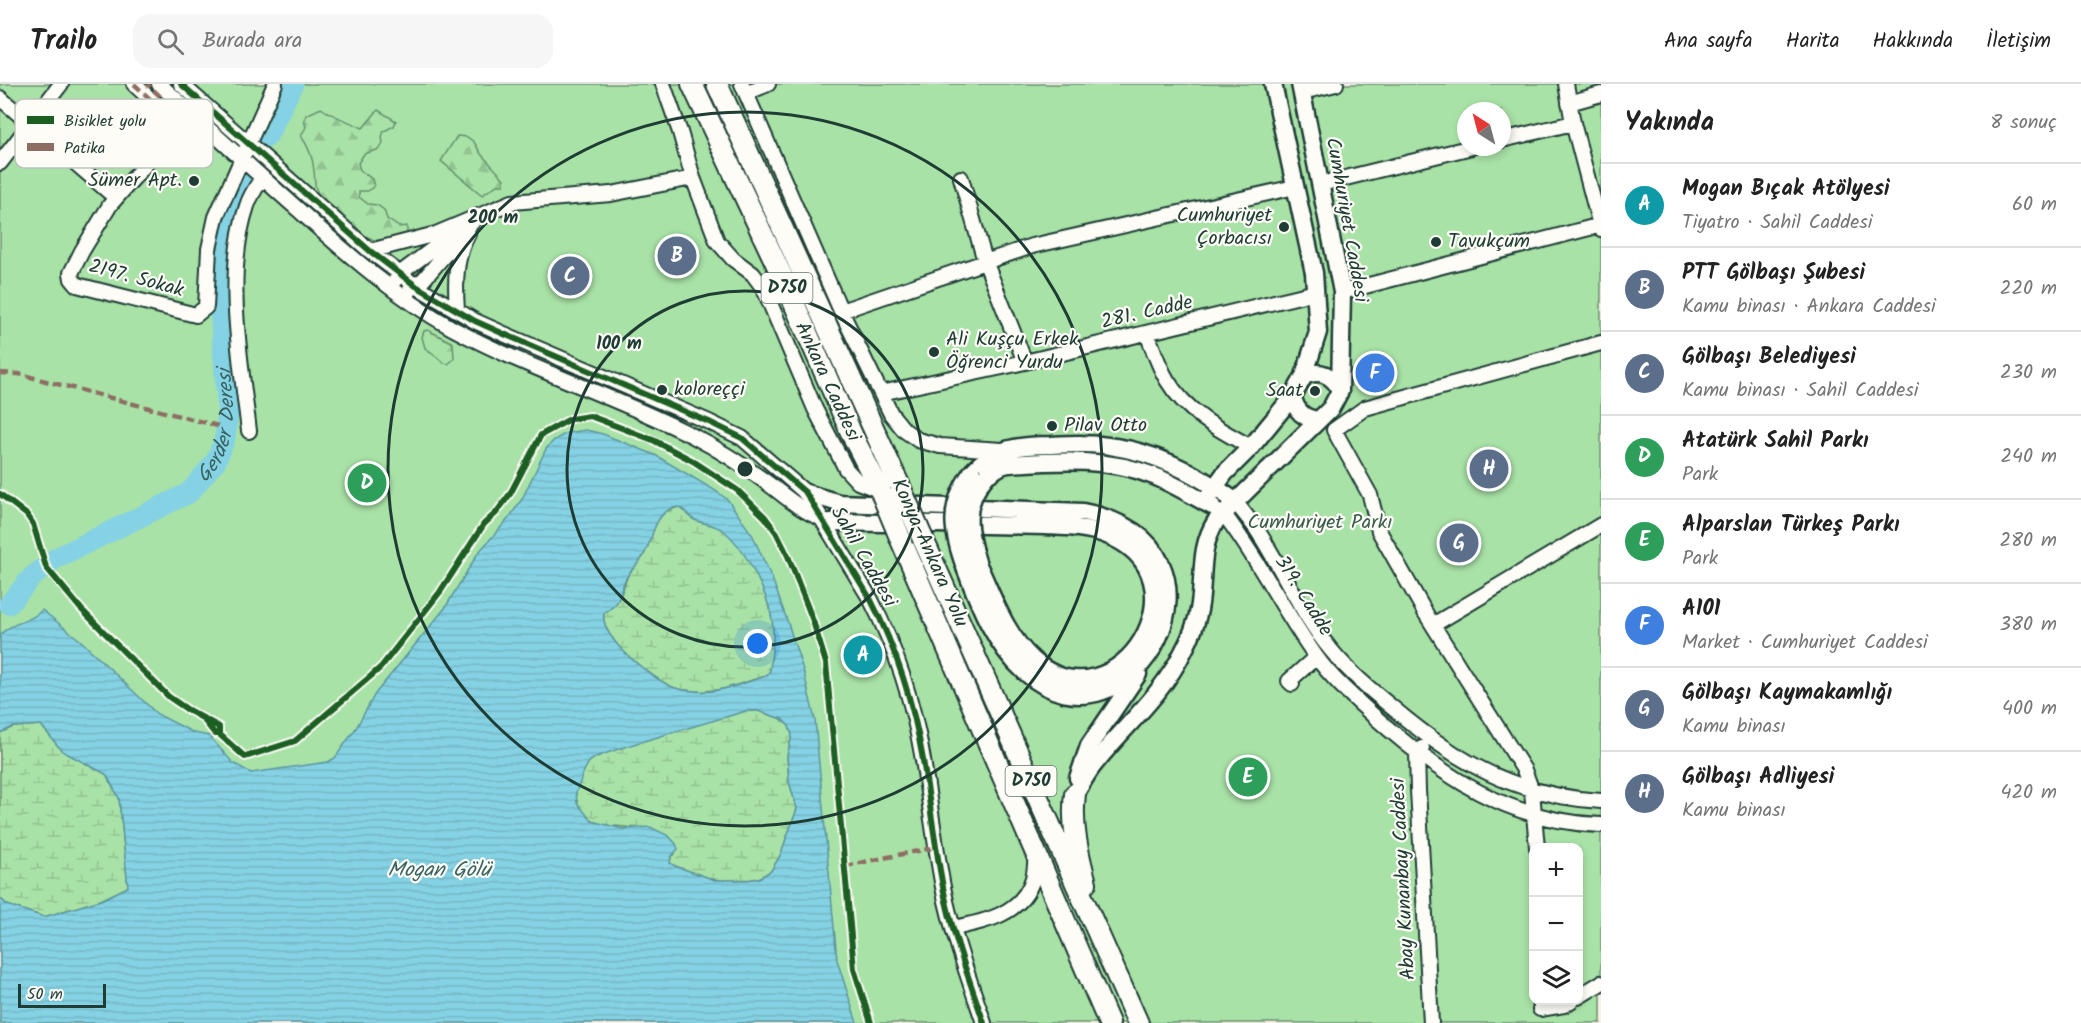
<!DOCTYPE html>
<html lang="tr">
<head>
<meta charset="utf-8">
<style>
	:root { --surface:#fff; --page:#f6f6f6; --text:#222; --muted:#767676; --line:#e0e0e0; --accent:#d93025 }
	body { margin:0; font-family:Kalam,sans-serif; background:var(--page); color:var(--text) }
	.controls { position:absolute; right:18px; bottom:18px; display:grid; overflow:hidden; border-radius:12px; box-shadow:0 3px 9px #0003 }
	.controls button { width:54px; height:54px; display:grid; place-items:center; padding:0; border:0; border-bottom:2px solid var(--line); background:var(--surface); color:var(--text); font:30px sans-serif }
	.compass { position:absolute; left:1457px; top:18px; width:54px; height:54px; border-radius:50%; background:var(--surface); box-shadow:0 3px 9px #0003; rotate:324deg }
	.scale { position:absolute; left:18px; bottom:15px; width:88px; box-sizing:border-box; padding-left:6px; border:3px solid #1f3d34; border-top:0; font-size:16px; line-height:21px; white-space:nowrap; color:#1f3d34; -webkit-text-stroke:4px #fdfcf7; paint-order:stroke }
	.you { position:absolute; left:758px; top:560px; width:21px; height:21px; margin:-15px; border:4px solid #fff; border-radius:50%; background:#1a73e8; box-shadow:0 0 0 9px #1a73e833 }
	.badge { display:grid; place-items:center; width:39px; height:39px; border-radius:50%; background:var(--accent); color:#fff; font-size:20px; font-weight:700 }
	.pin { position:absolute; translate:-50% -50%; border:3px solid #fff; box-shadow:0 2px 6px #0006 }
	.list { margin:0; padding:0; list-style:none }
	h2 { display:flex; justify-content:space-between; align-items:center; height:78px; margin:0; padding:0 24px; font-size:26px }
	h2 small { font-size:20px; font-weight:400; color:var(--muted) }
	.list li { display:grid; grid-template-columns:39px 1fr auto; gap:18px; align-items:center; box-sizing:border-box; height:84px; padding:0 24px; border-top:2px solid var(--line) }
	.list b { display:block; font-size:22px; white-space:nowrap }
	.list p { margin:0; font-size:20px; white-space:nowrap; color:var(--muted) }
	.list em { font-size:20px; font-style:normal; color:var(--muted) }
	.icon { flex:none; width:33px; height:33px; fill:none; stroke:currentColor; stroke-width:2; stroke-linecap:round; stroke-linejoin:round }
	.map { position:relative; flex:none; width:1601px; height:939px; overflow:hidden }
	header { display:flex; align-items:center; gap:36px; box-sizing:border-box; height:84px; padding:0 30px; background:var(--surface); border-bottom:2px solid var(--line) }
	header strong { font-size:28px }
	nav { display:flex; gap:33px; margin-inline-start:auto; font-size:21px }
	.search { width:420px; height:54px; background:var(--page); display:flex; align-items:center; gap:15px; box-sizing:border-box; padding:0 21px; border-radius:18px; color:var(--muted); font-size:22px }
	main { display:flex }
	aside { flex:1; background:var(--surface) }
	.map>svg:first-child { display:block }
	.green { fill:#a9e2a7; stroke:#64906e; stroke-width:1.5; fill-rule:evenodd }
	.forest { fill:url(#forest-firs); stroke:#64906e; stroke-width:1.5 }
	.wetland { fill:url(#wetland-marsh); stroke:#64906e; stroke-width:1.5 }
	.water { fill:url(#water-rules); stroke:#5c969e; stroke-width:1.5; fill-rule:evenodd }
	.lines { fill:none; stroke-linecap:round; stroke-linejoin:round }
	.river { stroke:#85d2e4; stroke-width:21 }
	.minor-casing { stroke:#1f3d34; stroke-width:18 }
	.major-casing { stroke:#1f3d34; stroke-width:21 }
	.highway-casing { stroke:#1f3d34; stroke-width:24 }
	.minor { stroke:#fdfcf7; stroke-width:14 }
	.major { stroke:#fdfcf7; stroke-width:16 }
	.highway { stroke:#fdfcf7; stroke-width:20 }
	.major-bridge-casing { stroke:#1f3d34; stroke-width:21; stroke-linecap:butt }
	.highway-bridge-casing { stroke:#1f3d34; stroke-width:24; stroke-linecap:butt }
	.major-bridge { stroke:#fdfcf7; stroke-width:16 }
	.highway-bridge { stroke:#fdfcf7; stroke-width:20 }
	.quiet { stroke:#8d6e63; stroke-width:4.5; stroke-dasharray:9 4.5; stroke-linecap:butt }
	.cycleway-casing { stroke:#fdfcf7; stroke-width:10 }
	.cycleway { stroke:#1b5e20; stroke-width:6 }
	.ring { fill:none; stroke:#1f3d34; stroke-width:3 }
	.poi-dot { fill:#1f3d34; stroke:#fdfcf7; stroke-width:2 }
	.labels { text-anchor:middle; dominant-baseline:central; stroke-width:4.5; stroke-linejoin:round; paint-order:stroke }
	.shield { fill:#fdfcf7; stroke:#62766e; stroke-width:1.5 }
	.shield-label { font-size:18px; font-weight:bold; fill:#1f3d34 }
	.poi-label { font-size:20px; fill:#1f3d34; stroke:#fdfcf7; text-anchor:start }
	.street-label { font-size:20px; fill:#1f3d34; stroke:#fdfcf7 }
	.park-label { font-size:20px; fill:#3b5e4b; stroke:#fdfcf7 }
	.water-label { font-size:21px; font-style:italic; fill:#386260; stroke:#fdfcf7 }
	.key { fill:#fdfcf7; stroke:#bac3bc; stroke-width:1.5 }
	.key-label { font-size:16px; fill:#1f3d34 }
	.centre { fill:#1f3d34; stroke:#fdfcf7; stroke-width:3 }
	.ring-label { font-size:18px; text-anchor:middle; font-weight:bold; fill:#1f3d34; stroke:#fdfcf7; stroke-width:4.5; stroke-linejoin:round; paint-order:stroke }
</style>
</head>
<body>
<header>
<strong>Trailo</strong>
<div class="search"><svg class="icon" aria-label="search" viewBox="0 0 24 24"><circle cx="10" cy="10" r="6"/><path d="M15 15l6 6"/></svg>Burada ara</div>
<nav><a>Ana sayfa</a><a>Harita</a><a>Hakkında</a><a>İletişim</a></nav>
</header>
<main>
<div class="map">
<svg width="1601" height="939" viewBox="0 0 1601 939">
	<defs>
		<pattern id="forest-firs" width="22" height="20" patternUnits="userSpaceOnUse" patternTransform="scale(1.5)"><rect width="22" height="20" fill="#a9e2a7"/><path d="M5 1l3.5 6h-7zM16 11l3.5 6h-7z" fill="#91c390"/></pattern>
		<pattern id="wetland-marsh" width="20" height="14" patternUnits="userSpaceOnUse" patternTransform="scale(1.5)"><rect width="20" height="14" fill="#a9e2a7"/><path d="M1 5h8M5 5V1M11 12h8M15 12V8" fill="none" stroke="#91c390"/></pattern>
		<pattern id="water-rules" width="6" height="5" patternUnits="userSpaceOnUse" patternTransform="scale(1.5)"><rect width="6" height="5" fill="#85d2e4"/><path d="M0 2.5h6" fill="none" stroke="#72b5c4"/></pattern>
	</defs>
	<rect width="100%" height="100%" fill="#fbefe7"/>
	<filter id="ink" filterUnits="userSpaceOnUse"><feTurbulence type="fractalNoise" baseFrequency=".0167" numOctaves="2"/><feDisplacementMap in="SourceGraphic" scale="12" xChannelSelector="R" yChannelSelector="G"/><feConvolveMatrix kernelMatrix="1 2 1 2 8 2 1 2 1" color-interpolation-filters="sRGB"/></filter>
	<g filter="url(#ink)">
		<!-- green -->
		<path class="green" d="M 0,0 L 1601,0 L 1601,939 L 0,939 ZM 1466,27 L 1502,27 L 1502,63 L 1466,63 ZM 1534,764 L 1578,764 L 1578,916 L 1534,916 Z"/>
		<!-- forest -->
		<path class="forest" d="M 321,24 C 334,33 348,37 363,44 L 378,26 L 396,37 L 394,42 L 384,47 L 382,53 L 383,59 L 380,65 L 364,70 L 358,79 L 360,86 L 372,95 L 374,102 L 368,107 L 359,107 L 359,113 L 368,120 L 377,121 L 384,126 L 387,135 L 399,143 L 407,142 L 407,149 C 397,152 385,158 375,156 C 360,153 321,119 316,105 C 314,98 315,93 314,87 C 313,73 309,63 301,52 L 306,43 L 304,36 L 306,31 Z
			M 457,52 L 467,53 L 474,58 L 481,70 L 504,95 L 504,101 L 497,101 L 482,111 L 441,77 Z
			M 428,246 L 453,259 L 454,275 L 448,280 L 444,279 C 437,274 433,269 425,264 L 422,253 L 424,247 Z"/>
		<!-- wetland -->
		<path class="wetland" d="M 679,423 C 685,426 688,431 693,435 C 702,440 715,440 724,446 C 747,465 772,516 773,545 C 774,559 771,573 770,587 L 766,592 C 743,598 718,610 694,607 C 688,607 681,606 675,604 C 654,596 599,555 604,529 L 620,513 L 628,491 L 643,473 L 656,438 L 666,427 Z
			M 746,627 L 758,627 L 782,635 L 789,642 L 792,651 L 787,672 L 788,683 L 789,697 L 797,725 L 780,772 L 771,787 L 759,794 L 747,796 L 715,796 L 675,782 L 670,779 L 671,773 L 675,770 C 663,762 649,750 636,745 C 622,740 604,745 591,736 C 581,729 573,716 577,704 C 580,696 583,686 588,679 C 601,664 720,634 746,627 Z
			M 41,641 L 62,667 L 106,690 L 119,714 L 128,803 L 101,816 L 44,833 L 7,821 L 0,814 L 0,649 L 13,643 Z"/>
		<!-- water -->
		<path class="water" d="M 586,346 L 603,350 L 655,371 L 716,407 L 728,416 L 753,452 L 773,497 L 788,539 L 804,589 L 815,636 L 837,876 L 857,939 L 0,939 L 0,814 L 7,821 L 44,833 L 101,816 L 128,803 L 119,714 L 106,690 L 62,667 L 41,641 L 13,643 L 0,649 L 0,551 C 12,537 29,540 42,526 L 80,556 L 157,630 L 194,649 L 209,652 L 233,679 L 251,689 L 328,678 L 335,674 L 356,644 L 375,610 L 445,524 L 478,469 L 509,434 L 522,415 L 546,365 L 554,356 L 567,349 ZM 679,423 C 685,426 688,431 693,435 C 703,440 715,440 724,447 C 746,465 772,516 773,545 C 774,559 771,573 770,587 L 766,592 C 744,599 717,610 694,607 C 688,607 681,606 675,604 C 654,596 599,555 604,529 C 627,515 616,509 628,491 C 633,483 641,478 645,469 C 654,452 654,425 679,423 ZM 746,627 L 758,627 L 782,635 L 789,642 L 792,651 L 787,672 L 788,683 L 789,697 L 797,725 L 780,772 L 771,787 L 759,794 L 747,796 L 715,796 L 675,782 L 670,779 L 671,773 L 678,765 L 676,760 L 669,752 L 650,743 L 623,745 L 592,737 L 577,719 L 576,709 L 584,687 L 589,678 L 596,673 L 627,662 Z"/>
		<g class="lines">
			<!-- river -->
			<g class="river">
				<path d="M 267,53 L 293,0"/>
				<path id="s1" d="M 9,520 L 32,493 L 56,474 L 189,409 L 216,377 L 225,354 L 228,329 L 218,202 C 219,164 227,129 245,95"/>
			</g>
			<!-- minor casing -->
			<g class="minor-casing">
				<path id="minor" d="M 134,0 L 176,39 L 181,32 L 179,29
					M 159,0 C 207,43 253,86 301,128 C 348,171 397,213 452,244 C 530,286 615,312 693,352 C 718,365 743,381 766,398 C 785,412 801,427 823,435
					M 181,0 L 370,167 L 416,202 L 475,237 L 504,250 L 709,338 L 742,354 L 806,409 L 871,516 C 896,565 914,622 923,676 C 930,719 935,761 943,803 C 952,849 969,895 984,939
					M 663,0 L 680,48 L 693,94 L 717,157 L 733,175 L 753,190 L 764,205 L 815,325 L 846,385 L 858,398 L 879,406
					M 742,0 L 841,227 L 891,330 L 904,346 L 918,356 L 940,362 L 1002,366
					M 1566,0 L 1573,39 L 1601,145
					M 1302,8 L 1336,0
					M 746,9 L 768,0
					M 0,14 L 116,114
					M 1569,19 L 1601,10
					M 191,28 L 110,121 L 82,167 L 71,189 L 72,195 L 77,201 L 196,231 L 206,223 L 209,165 L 216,133 L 275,0
					M 1502,56 L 1573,39
					M 0,79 L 61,0
					M 961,94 L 985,177 L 1025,278
					M 1321,100 L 1472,63
					M 370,167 L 436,150 L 512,118 L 611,110 L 693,94
					M 396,195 L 402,188 L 458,146
					M 410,206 L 424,195 L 474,136
					M 1342,208 L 1601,141
					M 457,226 C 455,199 455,174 468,150
					M 841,227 L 1032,162 L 1295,103
					M 1147,249 C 1153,265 1158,281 1167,296 C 1186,328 1219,346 1251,363
					M 881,309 L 1025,278 L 1316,208
					M 249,347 C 241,279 224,189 247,122 C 250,112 256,103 262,94
					M 1235,417 C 1242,427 1250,436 1257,446 C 1283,485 1301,530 1331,566 C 1349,588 1372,607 1394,625 C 1458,679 1516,712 1601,717
					M 1223,429 C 1258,474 1282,525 1315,571 C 1331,594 1354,614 1375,633 C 1441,692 1510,738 1601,741
					M 1433,541 L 1601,441
					M 1292,600 L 1289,597 L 1316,573
					M 1422,664 L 1417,669 L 1418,706 L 1431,939
					M 1537,764 L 1532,707 L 1524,686 L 1426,530 L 1387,461 L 1379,447 L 1370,411 L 1334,346 L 1365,324 L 1601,259
					M 953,844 C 985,838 1023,830 1033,794 C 1035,787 1035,778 1036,771
					M 1578,913 L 1601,899
					M 1540,925 L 1564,921 L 1572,916"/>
			</g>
			<!-- major casing -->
			<g class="major-casing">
				<path id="major" d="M 1304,292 C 1320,285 1334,291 1340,307
					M 1293,312 C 1295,327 1304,335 1319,336
					M 972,388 C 993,364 1020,361 1051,361 C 1072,360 1094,359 1115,363 C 1158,369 1200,392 1235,417
					M 987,391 L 1001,382 L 1008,380 C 1057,377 1107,373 1154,392 C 1174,400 1193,412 1212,422
					M 806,409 L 839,419 L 1083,428 C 1254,460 1130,682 1025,588 C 995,561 980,523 966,486
					M 1204,418 L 1225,389 L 1251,363 L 1293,312 L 1304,292 L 1318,248 L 1314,189 L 1273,0
					M 830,438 L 1045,442 C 1065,443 1085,443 1104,450 C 1216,490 1117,650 1033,576 C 1006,552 993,513 978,481
					M 1078,694 L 1089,662 L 1138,590
					M 1075,710 C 1081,701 1086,691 1092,683 C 1122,644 1161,613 1183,568 C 1190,555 1196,541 1199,526 C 1205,495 1198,465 1216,437 L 1331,324 L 1340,307 L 1342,208 L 1300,0"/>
			</g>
			<!-- highway casing -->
			<g class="highway-casing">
				<path id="highway" d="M 692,0 L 782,192 L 853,353 L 881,408
					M 717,0 L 901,405
					M 923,455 L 1138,939
					M 901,456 L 1109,939
					M 1075,710 C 1071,741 1078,769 1086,799"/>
			</g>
			<!-- minor -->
			<use href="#minor" class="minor"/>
			<!-- major -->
			<use href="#major" class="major"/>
			<!-- highway -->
			<use href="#highway" class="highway"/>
			<!-- major-bridge casing -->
			<g class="major-bridge-casing">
				<path id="major-bridge" d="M 978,481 C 967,447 961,420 987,391
					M 966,486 C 952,448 947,423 972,388"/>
			</g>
			<!-- highway-bridge casing -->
			<g class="highway-bridge-casing">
				<path id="highway-bridge" d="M 901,405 L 923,455
					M 881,408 L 901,456"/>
			</g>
			<!-- major-bridge -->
			<use href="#major-bridge" class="major-bridge"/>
			<!-- highway-bridge -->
			<use href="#highway-bridge" class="highway-bridge"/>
			<!-- quiet -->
			<path class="quiet" d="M 134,0 L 176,39 L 181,32 L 147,0
				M 0,289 L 19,290 L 218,342
				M 845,782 L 937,763"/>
			<!-- cycleway casing -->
			<g class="cycleway-casing">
				<path id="cycleway" d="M 181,0 L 370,167 L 416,202 L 475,237 L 504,250 L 709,338 L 742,354 L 806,409 L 871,516 C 896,565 914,622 923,676 C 930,719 935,761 943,803 C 952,849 969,895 984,939
					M 0,410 L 27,431 L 33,440 L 46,483 L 81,525 L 169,613 L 188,626 L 219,643 L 219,650 L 215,650 L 203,635
					M 219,650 L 245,673 L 295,657 L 371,592 L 381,583 L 440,508 L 484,440 L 496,429 L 510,410 L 541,351 L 570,335 L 590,332 L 653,356 L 693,377 L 737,406 L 765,433 L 776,448 L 788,472 L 813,537 L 826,579 L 854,885 L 871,939"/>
			</g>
			<!-- cycleway -->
			<use href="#cycleway" class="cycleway"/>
		</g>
	</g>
	<!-- distance rings -->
	<g class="ring">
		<circle cx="745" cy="385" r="178"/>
		<circle cx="745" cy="385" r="357"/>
	</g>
	<!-- markers -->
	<g class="poi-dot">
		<circle cx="194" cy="97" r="6"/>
		<circle cx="1284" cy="143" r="6"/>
		<circle cx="1436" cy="158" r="6"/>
		<circle cx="934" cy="268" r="6"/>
		<circle cx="662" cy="306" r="6"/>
		<circle cx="1315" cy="307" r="6"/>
		<circle cx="1052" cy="342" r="6"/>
	</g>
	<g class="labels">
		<!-- shield labels -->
		<g class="shield">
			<rect x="761.5" y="189" width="51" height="30" rx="4.5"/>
			<rect x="1005.5" y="682" width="51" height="30" rx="4.5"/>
		</g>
		<g class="shield-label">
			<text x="787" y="204">D750</text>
			<text x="1031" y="697">D750</text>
		</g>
		<!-- poi labels -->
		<g class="poi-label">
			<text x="182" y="97" text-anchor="end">Sümer Apt.</text>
			<text x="1272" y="132" text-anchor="end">Cumhuriyet<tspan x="1272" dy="23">Çorbacısı</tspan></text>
			<text x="1448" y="158">Tavukçum</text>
			<text x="946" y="256">Ali Kuşçu Erkek<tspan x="946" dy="23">Öğrenci Yurdu</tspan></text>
			<text x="674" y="306">koloreççi</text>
			<text x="1303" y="307" text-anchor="end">Saat</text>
			<text x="1064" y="342">Pilav Otto</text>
		</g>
		<!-- street labels -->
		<g class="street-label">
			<text transform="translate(1346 136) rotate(80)">Cumhuriyet Caddesi</text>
			<text transform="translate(136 195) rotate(15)">2197. Sokak</text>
			<text transform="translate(1147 229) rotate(-13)">281. Cadde</text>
			<text transform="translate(827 298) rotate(65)">Ankara Caddesi</text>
			<text transform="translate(929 469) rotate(66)">Konya-Ankara Yolu</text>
			<text transform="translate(863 473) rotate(60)">Sahil Caddesi</text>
			<text transform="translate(1303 512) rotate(58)">319. Cadde</text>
			<text transform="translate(1404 795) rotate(-93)">Abay Kunanbay Caddesi</text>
		</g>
		<!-- park labels -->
		<g class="park-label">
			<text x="1320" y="439">Cumhuriyet Parkı</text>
		</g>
		<!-- water labels -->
		<g class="water-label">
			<text stroke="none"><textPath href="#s1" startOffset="291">Gerder Deresi</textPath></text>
			<text x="439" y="786">Mogan Gölü</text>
		</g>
	</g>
	<!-- legend -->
	<rect x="15" y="15" width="198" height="69" rx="9" class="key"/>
	<rect x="27" y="32" width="27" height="8" fill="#1b5e20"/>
	<rect x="27" y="59" width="27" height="8" fill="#8d6e63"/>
	<g class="key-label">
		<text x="64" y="42">Bisiklet yolu</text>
		<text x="64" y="69">Patika</text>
	</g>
	<circle cx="745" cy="385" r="9" class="centre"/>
	<g class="ring-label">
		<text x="493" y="139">200 m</text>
		<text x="619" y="265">100 m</text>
	</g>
</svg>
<div class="controls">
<button>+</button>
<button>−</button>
<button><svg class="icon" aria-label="layers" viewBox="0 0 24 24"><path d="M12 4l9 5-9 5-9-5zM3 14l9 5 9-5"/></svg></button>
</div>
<svg class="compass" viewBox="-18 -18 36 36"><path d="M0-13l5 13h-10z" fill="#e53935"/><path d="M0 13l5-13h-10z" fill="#767676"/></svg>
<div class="scale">50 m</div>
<div class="you"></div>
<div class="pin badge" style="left:863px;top:571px;background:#0f9aa8">A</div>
<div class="pin badge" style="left:677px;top:172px;background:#5c6f8a">B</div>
<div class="pin badge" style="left:570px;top:192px;background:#5c6f8a">C</div>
<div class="pin badge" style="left:367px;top:399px;background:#2e9e5b">D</div>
<div class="pin badge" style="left:1248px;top:693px;background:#2e9e5b">E</div>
<div class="pin badge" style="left:1375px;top:289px;background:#3f7fe0">F</div>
<div class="pin badge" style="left:1459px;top:459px;background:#5c6f8a">G</div>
<div class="pin badge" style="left:1489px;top:385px;background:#5c6f8a">H</div>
</div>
<aside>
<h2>Yakında<small>8 sonuç</small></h2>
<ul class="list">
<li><span class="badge" style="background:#0f9aa8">A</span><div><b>Mogan Bıçak Atölyesi</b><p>Tiyatro · Sahil Caddesi</p></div><em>60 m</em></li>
<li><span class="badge" style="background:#5c6f8a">B</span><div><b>PTT Gölbaşı Şubesi</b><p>Kamu binası · Ankara Caddesi</p></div><em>220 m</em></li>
<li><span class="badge" style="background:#5c6f8a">C</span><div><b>Gölbaşı Belediyesi</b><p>Kamu binası · Sahil Caddesi</p></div><em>230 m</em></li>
<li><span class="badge" style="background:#2e9e5b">D</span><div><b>Atatürk Sahil Parkı</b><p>Park</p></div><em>240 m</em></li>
<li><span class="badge" style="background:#2e9e5b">E</span><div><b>Alparslan Türkeş Parkı</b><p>Park</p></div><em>280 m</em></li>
<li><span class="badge" style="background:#3f7fe0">F</span><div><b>A101</b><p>Market · Cumhuriyet Caddesi</p></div><em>380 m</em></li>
<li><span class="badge" style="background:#5c6f8a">G</span><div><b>Gölbaşı Kaymakamlığı</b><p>Kamu binası</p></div><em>400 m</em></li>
<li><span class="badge" style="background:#5c6f8a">H</span><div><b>Gölbaşı Adliyesi</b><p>Kamu binası</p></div><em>420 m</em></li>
</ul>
</aside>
</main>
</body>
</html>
